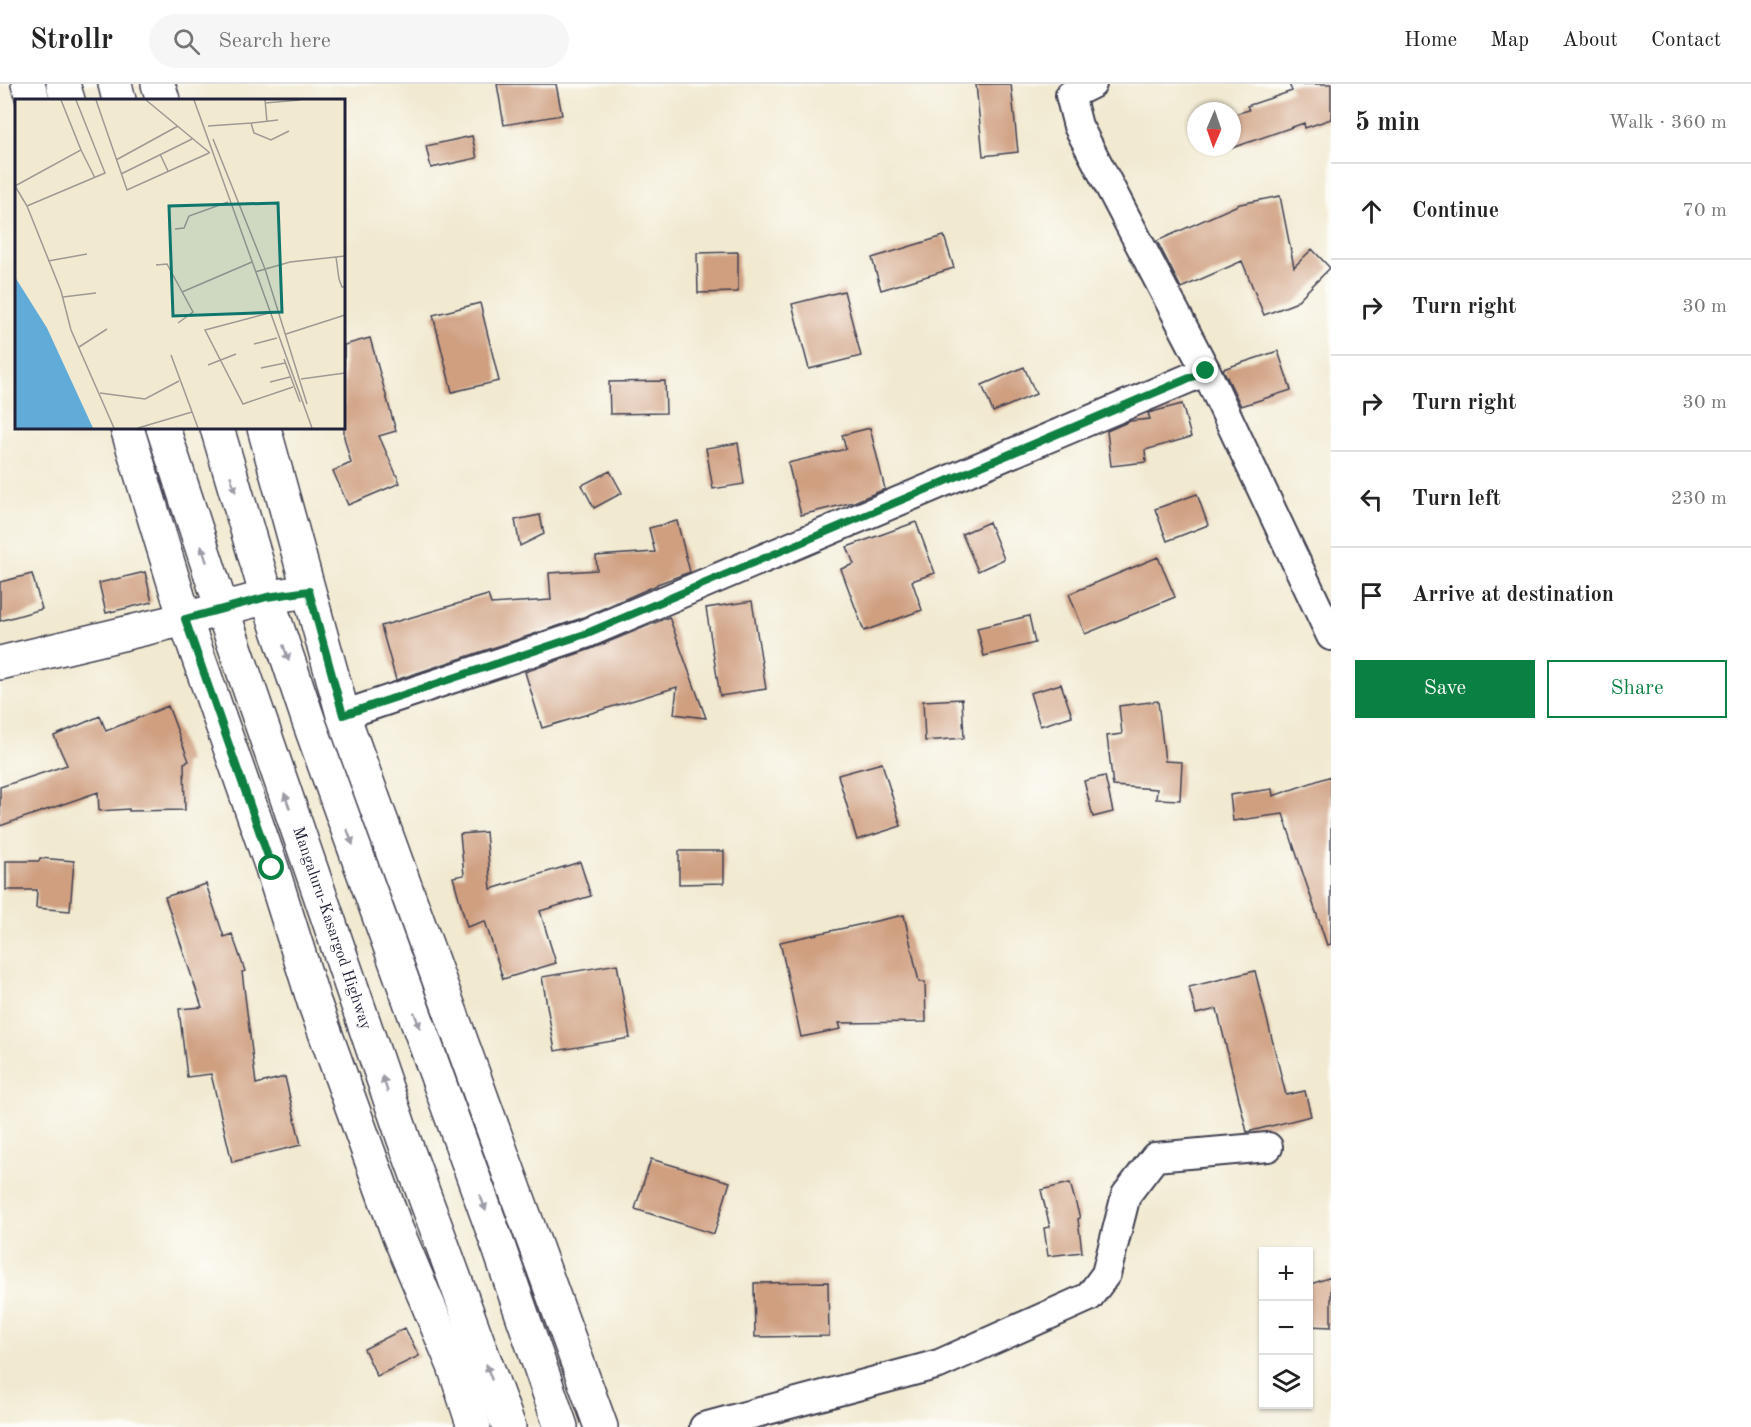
<!DOCTYPE html>
<html lang="en">
<head>
<meta charset="utf-8">
<style>
	:root { --surface:#fff; --page:#f6f6f6; --text:#222; --muted:#767676; --line:#e0e0e0; --accent:#0b8043 }
	body { margin:0; font-family:"Old Standard TT",serif; background:var(--page); color:var(--text) }
	.controls { position:absolute; right:18px; bottom:18px; display:grid; overflow:hidden; border-radius:0px; box-shadow:0 2px 4px #0004 }
	.controls button { width:54px; height:54px; display:grid; place-items:center; padding:0; border:0; border-bottom:2px solid var(--line); background:var(--surface); color:var(--text); font:30px sans-serif }
	.compass { position:absolute; left:1187px; top:18px; width:54px; height:54px; border-radius:50%; background:var(--surface); box-shadow:0 2px 4px #0004; rotate:182deg }
	.stop { position:absolute; width:18px; height:18px; margin:-14px; border:4px solid #0b8043; border-radius:50%; background:#fff }
	.stop.end { background:#0b8043; border-color:#fff; box-shadow:0 2px 6px #0008 }
	.list { margin:0; padding:0; list-style:none }
	h2 { display:flex; justify-content:space-between; align-items:center; height:78px; margin:0; padding:0 24px; font-size:26px }
	h2 small { font-size:20px; font-weight:400; color:var(--muted) }
	.list li { display:grid; grid-template-columns:39px 1fr auto; gap:18px; align-items:center; box-sizing:border-box; height:96px; padding:0 24px; border-top:2px solid var(--line) }
	.list b { display:block; font-size:22px; white-space:nowrap }
	.list em { font-size:20px; font-style:normal; color:var(--muted) }
	.actions { display:flex; gap:12px; padding:18px 24px }
	.actions a { flex:1; padding:14px 0; border:2px solid var(--accent); border-radius:0px; text-align:center; font-size:21px; color:var(--accent) }
	.actions .main { background:var(--accent); color:#fff }
	.icon { flex:none; width:33px; height:33px; fill:none; stroke:currentColor; stroke-width:2; stroke-linecap:round; stroke-linejoin:round }
	.map { position:relative; flex:none; width:1331px; height:1343px; overflow:hidden }
	header { display:flex; align-items:center; gap:36px; box-sizing:border-box; height:84px; padding:0 30px; background:var(--surface); border-bottom:2px solid var(--line) }
	header strong { font-size:28px }
	nav { display:flex; gap:33px; margin-inline-start:auto; font-size:21px }
	.search { width:420px; height:54px; background:var(--page); display:flex; align-items:center; gap:15px; box-sizing:border-box; padding:0 21px; border-radius:33px; color:var(--muted); font-size:22px }
	main { display:flex }
	aside { flex:1; background:var(--surface) }
	.map>svg:first-child { display:block }
	.building { fill:#cf9f80 }
	.lines { fill:none; stroke-linecap:round; stroke-linejoin:round }
	.street-casing { stroke:#414051; stroke-width:32 }
	.secondary-casing { stroke:#414051; stroke-width:36 }
	.highway-casing { stroke:#414051; stroke-width:36 }
	.street { stroke:#fff; stroke-width:28 }
	.secondary { stroke:#fff; stroke-width:33 }
	.highway { stroke:#fff; stroke-width:33 }
	.oneway { fill:#9c9ca7 }
	.route { stroke:#0b8043; stroke-width:8 }
	.labels { text-anchor:middle; dominant-baseline:central; stroke-width:4.5; stroke-linejoin:round; paint-order:stroke }
	.street-label { font-size:16px; fill:#22223b; stroke:#fdfcf7 }
	.inset-road { fill:none; stroke:#9e9994; stroke-width:1.5 }
	.view { fill:#0f766e; fill-opacity:0.15; stroke:#0f766e; stroke-width:3 }
	.inset-edge { fill:none; stroke:#22223b; stroke-width:3 }
</style>
</head>
<body>
<header>
<strong>Strollr</strong>
<div class="search"><svg class="icon" aria-label="search" viewBox="0 0 24 24"><circle cx="10" cy="10" r="6"/><path d="M15 15l6 6"/></svg>Search here</div>
<nav><a>Home</a><a>Map</a><a>About</a><a>Contact</a></nav>
</header>
<main>
<div class="map">
<svg width="1331" height="1343" viewBox="0 0 1331 1343">
	<rect width="100%" height="100%" fill="#fdfcf7"/>
	<filter id="ink" filterUnits="userSpaceOnUse"><feTurbulence type="fractalNoise" baseFrequency=".0167" numOctaves="2"/><feDisplacementMap in="SourceGraphic" scale="12" xChannelSelector="R" yChannelSelector="G"/><feConvolveMatrix kernelMatrix="1 2 1 2 8 2 1 2 1" color-interpolation-filters="sRGB"/></filter>
	<filter id="wash" filterUnits="userSpaceOnUse"><feTurbulence type="fractalNoise" baseFrequency=".008" numOctaves="4" result="noise"/><feDisplacementMap in="SourceGraphic" scale="24" xChannelSelector="R" yChannelSelector="G"/><feGaussianBlur stdDeviation="1.35" result="paint"/><feColorMatrix in="noise" values="0 0 0 0 0 0 0 0 0 0 0 0 0 0 0 0 0 1.4 0 .05"/><feComposite in="paint" operator="in"/></filter>
	<g filter="url(#wash)">
		<rect width="100%" height="100%" fill="#f1e9d0"/>
		<g id="blocks">
			<!-- building -->
			<path class="building" d="M 497,0 L 556,0 L 562,31 L 504,41 Z
				M 976,0 L 1011,0 L 1018,68 L 983,72 Z
				M 1289,0 L 1331,0 L 1331,35 L 1305,44 L 1304,39 L 1232,64 L 1232,31 L 1249,26 L 1247,22 L 1292,7 Z
				M 472,52 L 477,74 L 431,84 L 426,62 Z
				M 1280,112 L 1294,183 L 1312,165 L 1330,184 L 1295,219 L 1264,231 L 1242,177 L 1181,204 L 1157,157 L 1240,120 Z
				M 944,152 L 954,184 L 881,206 L 872,174 Z
				M 738,168 L 738,208 L 698,209 L 697,169 Z
				M 844,207 L 861,272 L 809,285 L 792,220 Z
				M 480,219 L 499,297 L 452,308 L 433,231 Z
				M 370,254 L 396,347 L 379,352 L 400,399 L 348,421 L 333,387 L 351,379 L 344,353 L 344,261 Z
				M 1278,267 L 1291,306 L 1241,322 L 1223,285 Z
				M 1024,283 L 1036,310 L 993,328 L 982,301 Z
				M 665,297 L 666,329 L 610,330 L 609,298 Z
				M 1182,320 L 1191,353 L 1145,366 L 1146,378 L 1111,382 L 1107,347 L 1130,337 L 1150,335 L 1148,329 Z
				M 870,344 L 885,405 L 854,418 L 801,431 L 788,379 L 846,365 L 842,351 Z
				M 738,359 L 744,400 L 713,405 L 706,364 Z
				M 610,387 L 622,409 L 594,424 L 582,401 Z
				M 1197,410 L 1208,441 L 1167,457 L 1155,425 Z
				M 540,431 L 544,450 L 520,462 L 515,436 Z
				M 677,437 L 690,488 L 657,500 L 657,501 L 579,535 L 396,596 L 381,542 L 488,511 L 491,520 L 551,516 L 549,489 L 597,486 L 596,472 L 655,468 L 649,444 Z
				M 916,438 L 935,489 L 912,497 L 922,526 L 864,547 L 841,485 L 854,480 L 847,463 Z
				M 989,438 L 1004,475 L 978,487 L 962,450 Z
				M 1158,473 L 1175,513 L 1085,550 L 1069,510 Z
				M 145,488 L 152,518 L 106,529 L 99,499 Z
				M 32,490 L 42,525 L 0,537 L 0,498 Z
				M 752,517 L 766,605 L 720,612 L 706,524 Z
				M 1029,532 L 1035,559 L 984,572 L 977,544 Z
				M 669,533 L 706,634 L 674,630 L 677,603 L 542,644 L 525,588 L 591,565 Z
				M 1061,600 L 1072,632 L 1040,642 L 1030,609 Z
				M 962,615 L 964,654 L 925,657 L 923,617 Z
				M 1158,617 L 1165,677 L 1182,678 L 1180,716 L 1156,715 L 1157,705 L 1113,702 L 1107,652 L 1122,650 L 1119,622 Z
				M 168,622 L 189,677 L 184,679 L 185,726 L 129,727 L 129,725 L 99,727 L 98,708 L 0,742 L 0,703 L 67,681 L 54,652 L 100,632 L 106,647 Z
				M 882,679 L 901,742 L 857,756 L 838,691 Z
				M 1105,692 L 1113,728 L 1093,733 L 1084,697 Z
				M 1331,692 L 1331,860 L 1327,861 L 1283,730 L 1233,737 L 1230,711 L 1272,705 L 1273,712 Z
				M 486,748 L 491,805 L 580,778 L 591,812 L 540,827 L 556,879 L 503,895 L 485,837 L 467,843 L 453,793 L 464,791 L 460,750 Z
				M 679,767 L 724,767 L 724,799 L 679,800 Z
				M 40,774 L 74,777 L 70,827 L 36,824 L 37,806 L 6,806 L 6,777 L 39,777 Z
				M 206,800 L 224,853 L 232,850 L 245,887 L 242,888 L 256,1000 L 285,993 L 301,1061 L 232,1078 L 211,990 L 187,993 L 179,925 L 202,923 L 165,813 Z
				M 904,831 L 919,898 L 925,898 L 926,938 L 839,939 L 841,945 L 801,953 L 780,858 Z
				M 617,880 L 630,954 L 555,967 L 542,893 Z
				M 1255,887 L 1286,1011 L 1305,1007 L 1311,1032 L 1247,1048 L 1217,925 L 1196,930 L 1189,903 Z
				M 651,1075 L 730,1098 L 714,1150 L 635,1125 Z
				M 1070,1099 L 1080,1134 L 1078,1135 L 1082,1168 L 1048,1172 L 1044,1144 L 1050,1143 L 1041,1106 Z
				M 1331,1193 L 1331,1243 L 1308,1242 L 1308,1201 Z
				M 828,1198 L 829,1252 L 755,1253 L 754,1199 Z
				M 405,1244 L 419,1272 L 377,1292 L 364,1265 Z"/>
		</g>
	</g>
	<g filter="url(#ink)">
		<use href="#blocks" fill-opacity="0" stroke="#414051" stroke-width="1.5"/>
		<g class="lines">
			<!-- street casing -->
			<g class="street-casing">
				<path id="street" d="M 1092,0 L 1070,11 L 1078,42 L 1206,287 L 1331,552
					M 343,631 L 585,550 L 1206,287
					M 704,1343 L 939,1280 L 1089,1213 L 1106,1190 L 1126,1111 L 1155,1073 L 1268,1063"/>
			</g>
			<!-- secondary casing -->
			<g class="secondary-casing">
				<path id="secondary" d="M 28,0 L 33,16
					M 158,0 L 163,16
					M 127,344 L 185,535 L 272,784 L 314,918 L 397,1147 L 454,1282 L 474,1343
					M 264,344 L 343,631 L 601,1343
					M 0,579 L 185,535 L 267,513 L 296,509"/>
			</g>
			<!-- highway casing -->
			<g class="highway-casing">
				<g id="highway">
					<path d="M 63,0 L 68,16"/>
					<path d="M 115,0 L 119,16"/>
					<path id="s1" d="M 163,344 L 222,525 L 404,1056 L 509,1343"/>
					<path d="M 217,344 L 267,513 L 310,641 L 499,1164 L 561,1343"/>
				</g>
			</g>
			<!-- street -->
			<use href="#street" class="street"/>
			<!-- secondary -->
			<use href="#secondary" class="secondary"/>
			<!-- highway -->
			<use href="#highway" class="highway"/>
		</g>
		<!-- one-way arrows -->
		<defs><path id="oneway-solid" d="M-6-.8H1V-3.2L6.5 0L1 3.2V.8H-6Z" transform="scale(1.5)"/></defs>
		<g class="oneway">
			<use href="#oneway-solid" transform="translate(233 400) rotate(73)"/>
			<use href="#oneway-solid" transform="translate(204 470) rotate(-108)"/>
			<use href="#oneway-solid" transform="translate(286 569) rotate(71)"/>
			<use href="#oneway-solid" transform="translate(287 717) rotate(-109)"/>
			<use href="#oneway-solid" transform="translate(350 753) rotate(70)"/>
			<use href="#oneway-solid" transform="translate(417 936) rotate(70)"/>
			<use href="#oneway-solid" transform="translate(385 1000) rotate(-109)"/>
			<use href="#oneway-solid" transform="translate(483 1119) rotate(70)"/>
			<use href="#oneway-solid" transform="translate(489 1288) rotate(-109)"/>
		</g>
	</g>
	<g class="lines" filter="url(#ink)">
		<!-- route -->
		<path class="route" d="M 272,784 L 185,535 L 267,513 L 309,507 L 343,631 L 585,550 L 1206,287"/>
	</g>
	<g class="labels">
		<!-- street labels -->
		<g class="street-label">
			<text stroke="none"><textPath href="#s1" startOffset="528">Mangaluru-Kasargod Highway</textPath></text>
		</g>
	</g>
	<!-- overview -->
	<g transform="translate(15 15)">
		<rect width="330" height="330" fill="#f1e9d0"/>
		<path d="M 0,178 L 32,229 L 78,329 L 0,329 Z" fill="#60abd8"/>
		<path class="inset-road" d="M 81,1 L 112,91 L 194,54M 131,1 L 195,54M 179,1 L 297,329M 250,1 L 252,23M 250,4 L 285,1M 236,24 L 263,21M 193,27 L 236,24 L 239,34 L 256,41 L 274,32M 198,40 L 250,170 L 292,305M 66,51 L 80,79M 145,55 L 153,72M 101,61 L 163,27M 106,75 L 177,40M 0,87 L 12,107 L 46,192 L 56,231 L 99,329M 0,87 L 66,51 L 46,1M 12,107 L 90,74 L 61,1M 160,130 L 169,129 L 174,117 L 213,103M 321,158 L 324,180 L 327,188 L 330,188M 33,162 L 72,155M 141,166 L 152,165 L 178,213 L 163,224M 240,173 L 275,163 L 330,157M 167,193 L 237,163M 48,198 L 81,194M 254,214 L 190,231 L 228,305 L 278,288M 271,235 L 330,216M 239,245 L 262,239M 64,248 L 92,230M 156,256 L 183,329M 269,260 L 285,303M 193,266 L 221,255M 246,269 L 270,264M 286,280 L 330,274M 255,283 L 275,278M 85,294 L 130,300 L 164,282M 123,329 L 177,313"/>
		<path class="view" d="M 263,104 L 267,213 L 158,217 L 154,107 Z"/>
		<rect width="330" height="330" class="inset-edge"/>
	</g>
</svg>
<div class="controls">
<button>+</button>
<button>−</button>
<button><svg class="icon" aria-label="layers" viewBox="0 0 24 24"><path d="M12 4l9 5-9 5-9-5zM3 14l9 5 9-5"/></svg></button>
</div>
<svg class="compass" viewBox="-18 -18 36 36"><path d="M0-13l5 13h-10z" fill="#e53935"/><path d="M0 13l5-13h-10z" fill="#767676"/></svg>
<div class="stop" style="left:272px;top:784px"></div>
<div class="stop end" style="left:1206px;top:287px"></div>
</div>
<aside>
<h2>5 min<small>Walk · 360 m</small></h2>
<ul class="list">
<li><svg class="icon" aria-label="ahead" viewBox="0 0 24 24"><path d="M12 20V5M6 11l6-6 6 6"/></svg><div><b>Continue</b></div><em>70 m</em></li>
<li><svg class="icon" aria-label="right" viewBox="0 0 24 24"><path d="M7 20v-9h11M14 6l5 5-5 5"/></svg><div><b>Turn right</b></div><em>30 m</em></li>
<li><svg class="icon" aria-label="right" viewBox="0 0 24 24"><path d="M7 20v-9h11M14 6l5 5-5 5"/></svg><div><b>Turn right</b></div><em>30 m</em></li>
<li><svg class="icon" aria-label="left" viewBox="0 0 24 24"><path d="M17 20v-9H6M10 6l-5 5 5 5"/></svg><div><b>Turn left</b></div><em>230 m</em></li>
<li><svg class="icon" aria-label="arrive" viewBox="0 0 24 24"><path d="M6 21V4h12l-3 4 3 4H6"/></svg><div><b>Arrive at destination</b></div></li>
</ul>
<div class="actions"><a class="main">Save</a><a>Share</a></div>
</aside>
</main>
</body>
</html>
